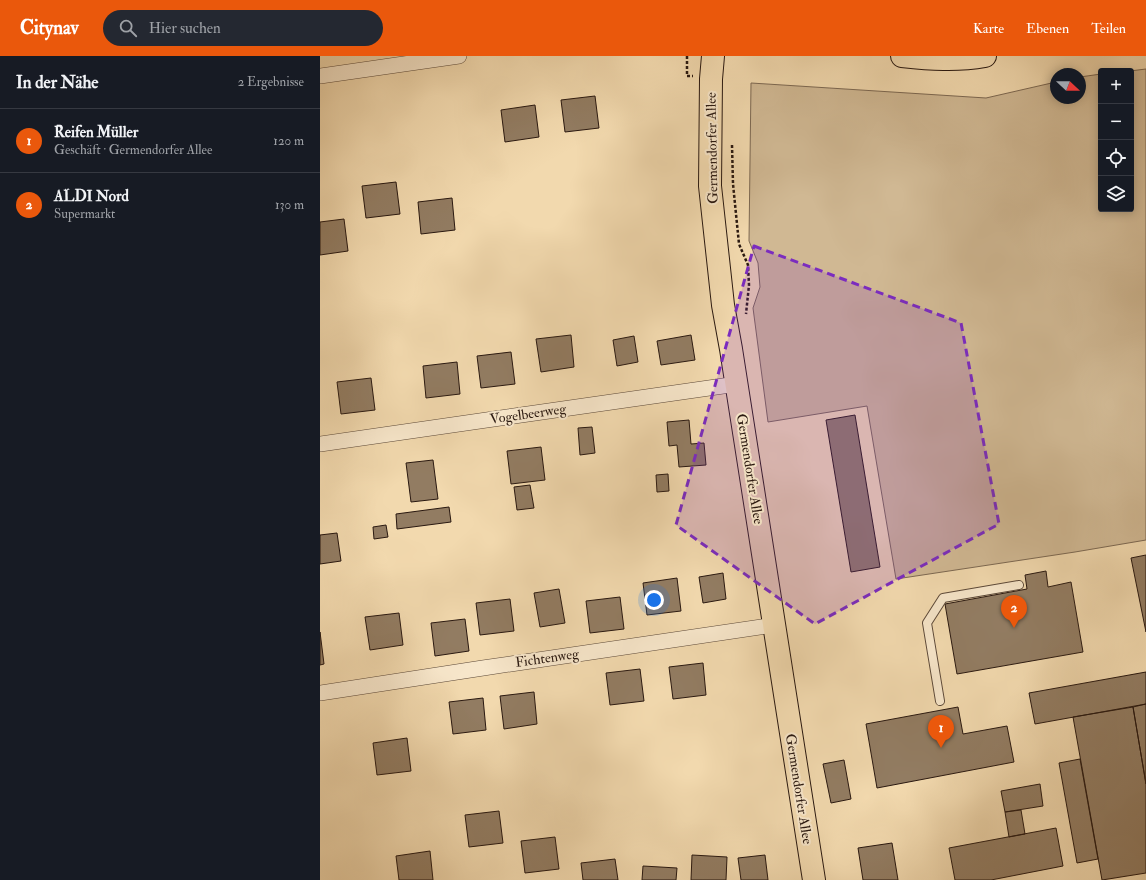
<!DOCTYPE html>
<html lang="de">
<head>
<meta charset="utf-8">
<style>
	:root { --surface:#171b24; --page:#242831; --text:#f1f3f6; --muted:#9ea1a6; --line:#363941; --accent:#ea580c }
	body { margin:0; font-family:"IM FELL Double Pica",serif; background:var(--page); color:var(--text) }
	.controls { position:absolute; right:12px; top:12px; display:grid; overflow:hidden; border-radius:4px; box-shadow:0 2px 10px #0003 }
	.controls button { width:36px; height:36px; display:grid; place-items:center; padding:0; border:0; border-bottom:1px solid var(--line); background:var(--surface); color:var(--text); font:20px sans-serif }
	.compass { position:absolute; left:730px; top:12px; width:36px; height:36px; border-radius:50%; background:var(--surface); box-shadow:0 2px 10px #0003; rotate:112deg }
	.you { position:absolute; left:334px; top:544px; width:14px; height:14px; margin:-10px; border:3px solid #fff; border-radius:50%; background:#1a73e8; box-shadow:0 0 0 6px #1a73e833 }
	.badge { display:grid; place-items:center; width:26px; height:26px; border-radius:50%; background:var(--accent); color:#fff; font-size:13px; font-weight:700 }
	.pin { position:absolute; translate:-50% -33px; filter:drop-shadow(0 1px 2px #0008) }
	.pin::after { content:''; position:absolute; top:21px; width:14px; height:12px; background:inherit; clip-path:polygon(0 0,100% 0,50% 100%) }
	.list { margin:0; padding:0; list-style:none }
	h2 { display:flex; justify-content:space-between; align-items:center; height:52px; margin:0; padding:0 16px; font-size:17px }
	h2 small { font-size:13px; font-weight:400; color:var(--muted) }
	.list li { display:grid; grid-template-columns:26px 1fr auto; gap:12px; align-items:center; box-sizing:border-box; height:64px; padding:0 16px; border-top:1px solid var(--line) }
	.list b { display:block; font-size:15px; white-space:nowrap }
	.list p { margin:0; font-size:13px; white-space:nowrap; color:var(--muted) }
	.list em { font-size:13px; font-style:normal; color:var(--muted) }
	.icon { flex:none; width:22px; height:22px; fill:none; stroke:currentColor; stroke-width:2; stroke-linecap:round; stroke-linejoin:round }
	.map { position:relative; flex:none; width:826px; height:824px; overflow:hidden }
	header { display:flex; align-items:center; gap:24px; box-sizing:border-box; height:56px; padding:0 20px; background:var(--accent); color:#fff }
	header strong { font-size:19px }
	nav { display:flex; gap:22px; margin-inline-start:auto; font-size:14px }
	.search { width:280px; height:36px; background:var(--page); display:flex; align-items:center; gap:10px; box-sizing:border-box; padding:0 14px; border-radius:22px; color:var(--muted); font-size:15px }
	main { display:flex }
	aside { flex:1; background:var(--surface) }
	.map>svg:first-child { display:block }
	.green { fill:#d0b893; stroke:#7c6852 }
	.building { fill:#927c62; stroke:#291810 }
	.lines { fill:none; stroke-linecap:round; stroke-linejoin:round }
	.lane-casing { stroke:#5b4838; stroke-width:10 }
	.street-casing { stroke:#5b4838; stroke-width:16 }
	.primary-casing { stroke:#291810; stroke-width:24 }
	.highway-casing { stroke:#291810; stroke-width:24 }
	.path { stroke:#291810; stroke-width:2.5; stroke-dasharray:3 2; stroke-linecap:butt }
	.lane { stroke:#f7e6ca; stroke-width:8 }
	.street { stroke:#f7e6ca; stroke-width:15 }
	.primary { stroke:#f2d9ae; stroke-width:22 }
	.highway { stroke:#f2d9ae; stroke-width:22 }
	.marked { fill:#7b2cbf; fill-opacity:0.2; stroke:#7b2cbf; stroke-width:3; stroke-dasharray:8 5; stroke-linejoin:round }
	.labels { text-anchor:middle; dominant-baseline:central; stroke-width:4; stroke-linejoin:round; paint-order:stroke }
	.street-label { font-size:14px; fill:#291810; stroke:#f7e6ca }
</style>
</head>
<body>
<header>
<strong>Citynav</strong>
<div class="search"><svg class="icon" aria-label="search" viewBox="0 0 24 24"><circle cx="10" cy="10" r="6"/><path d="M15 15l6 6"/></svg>Hier suchen</div>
<nav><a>Karte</a><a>Ebenen</a><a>Teilen</a></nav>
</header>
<main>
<aside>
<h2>In der Nähe<small>2 Ergebnisse</small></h2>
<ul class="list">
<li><span class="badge">1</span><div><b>Reifen Müller</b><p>Geschäft · Germendorfer Allee</p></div><em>120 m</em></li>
<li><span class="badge">2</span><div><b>ALDI Nord</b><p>Supermarkt</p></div><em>130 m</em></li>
</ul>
</aside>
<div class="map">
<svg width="826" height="824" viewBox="0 0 826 824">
	<rect width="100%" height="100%" fill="#f2d9ae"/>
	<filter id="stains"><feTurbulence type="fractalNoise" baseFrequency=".005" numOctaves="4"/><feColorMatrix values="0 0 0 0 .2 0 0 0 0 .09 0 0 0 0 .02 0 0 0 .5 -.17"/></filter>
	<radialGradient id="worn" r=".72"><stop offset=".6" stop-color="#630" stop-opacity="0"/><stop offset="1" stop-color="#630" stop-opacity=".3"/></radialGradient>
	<!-- green -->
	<path class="green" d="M 826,13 L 826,484 L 755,496 L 576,523 L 547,350 L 448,366 L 433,252 L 440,231 L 438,207 L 429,185 L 431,27 L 666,42 L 736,26 L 736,42 L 760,42 L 760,21 L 781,18 L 781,153 L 811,153 L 810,15 Z"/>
	<!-- building -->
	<path class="building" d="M 275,40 L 279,72 L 245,76 L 241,44 Z
		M 215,49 L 219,81 L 185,86 L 181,54 Z
		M 76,126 L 80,158 L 46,162 L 42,130 Z
		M 132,142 L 135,174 L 101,178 L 98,146 Z
		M 24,163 L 28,195 L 0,199 L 0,166 Z
		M 251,279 L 254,311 L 221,316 L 216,283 Z
		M 371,279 L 375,304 L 341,309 L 337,285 Z
		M 314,280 L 318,306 L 297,310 L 293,284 Z
		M 191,296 L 195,328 L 161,332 L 157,300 Z
		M 137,306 L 140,338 L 106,342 L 103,310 Z
		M 51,322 L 55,354 L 21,358 L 17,326 Z
		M 535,359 L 560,511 L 531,516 L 506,364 Z
		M 369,364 L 371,388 L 384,387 L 386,409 L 359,411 L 357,389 L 349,390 L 347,366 Z
		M 272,371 L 275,397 L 260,399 L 258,372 Z
		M 221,391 L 225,424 L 191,428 L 187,395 Z
		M 113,404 L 118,443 L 91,446 L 86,407 Z
		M 348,418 L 349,435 L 337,436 L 336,419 Z
		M 210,429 L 214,452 L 197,454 L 194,431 Z
		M 129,451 L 131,466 L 77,473 L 76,458 Z
		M 66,469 L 68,481 L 54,483 L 53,471 Z
		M 17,477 L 21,505 L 0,508 L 0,479 Z
		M 826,499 L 826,576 L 811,502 Z
		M 726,515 L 728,531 L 751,526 L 763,596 L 637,618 L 625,548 L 707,533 L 705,519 Z
		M 403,517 L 406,543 L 383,547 L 379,521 Z
		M 357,522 L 361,555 L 327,559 L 323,527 Z
		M 239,533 L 245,567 L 220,571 L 214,537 Z
		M 300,541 L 304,573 L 270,577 L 266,545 Z
		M 190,543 L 194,575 L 160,579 L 156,547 Z
		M 79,557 L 83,589 L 50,594 L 45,561 Z
		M 145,563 L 149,595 L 115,600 L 111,567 Z
		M 0,576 L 4,608 L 0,609 Z
		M 383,607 L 386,639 L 353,643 L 349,611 Z
		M 320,613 L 324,645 L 290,649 L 286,617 Z
		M 826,616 L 826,648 L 715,668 L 709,637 Z
		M 214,636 L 217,668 L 184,673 L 180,640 Z
		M 163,642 L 166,674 L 133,678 L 129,646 Z
		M 826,648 L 826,728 L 813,651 Z
		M 638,651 L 643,678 L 687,670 L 694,706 L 557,732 L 546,668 Z
		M 813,651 L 826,728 L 826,817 L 782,824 L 753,661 Z
		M 87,682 L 91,715 L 57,719 L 53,687 Z
		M 760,703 L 778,803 L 757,807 L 739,707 Z
		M 524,704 L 531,743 L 511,747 L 503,708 Z
		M 720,728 L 723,750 L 685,756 L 681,735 Z
		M 701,754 L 705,778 L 689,781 L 685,756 Z
		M 179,755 L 183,787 L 149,791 L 145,759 Z
		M 736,772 L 743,810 L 671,824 L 635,824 L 629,792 Z
		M 235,781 L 239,813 L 205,817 L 201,785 Z
		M 572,787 L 578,824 L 543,824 L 538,792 Z
		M 110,795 L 113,824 L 79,824 L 76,800 Z
		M 372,799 L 407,801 L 406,824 L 371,824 Z
		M 445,799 L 448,824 L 421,824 L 418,802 Z
		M 295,803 L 298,824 L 263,824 L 261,807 Z
		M 323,810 L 357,812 L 356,824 L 322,824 Z"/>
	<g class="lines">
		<!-- lane casing -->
		<g class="lane-casing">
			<path id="lane" d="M 620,645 L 607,567 L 623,542 L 699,529"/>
		</g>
		<!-- street casing -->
		<g class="street-casing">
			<path id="street" d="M 0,20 L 139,0
				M 0,388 L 417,328
				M 0,637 L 163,612 L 454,569"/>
		</g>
		<!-- primary casing -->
		<g class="primary-casing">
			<path id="primary" d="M 393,0 L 391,23 L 390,130 L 403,249 L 411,293 L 494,824"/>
		</g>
		<!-- highway casing -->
		<g class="highway-casing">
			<path id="highway" d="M 582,0 C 610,3 637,5 665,0"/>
		</g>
		<!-- path -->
		<path class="path" d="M 367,0 L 367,20 L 373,20
			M 412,89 L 413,128 L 419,188 L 428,209 L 429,229 L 426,258"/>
		<!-- lane -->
		<use href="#lane" class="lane"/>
		<!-- street -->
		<use href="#street" class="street"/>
		<!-- primary -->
		<use href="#primary" class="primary"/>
		<!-- highway -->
		<use href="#highway" class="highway"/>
	</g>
	<!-- marked area -->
	<path class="marked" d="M 434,190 L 641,267 L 679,468 L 495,568 L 356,469 Z"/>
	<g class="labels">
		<!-- street labels -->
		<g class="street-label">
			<text transform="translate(392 92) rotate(-91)">Germendorfer Allee</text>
			<text transform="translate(208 358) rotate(-8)">Vogelbeerweg</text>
			<text transform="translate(430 413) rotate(81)">Germendorfer Allee</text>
			<text transform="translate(227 602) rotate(-8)">Fichtenweg</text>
			<text transform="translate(479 733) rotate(81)">Germendorfer Allee</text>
		</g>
	</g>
	<rect width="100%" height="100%" filter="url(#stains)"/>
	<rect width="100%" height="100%" fill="url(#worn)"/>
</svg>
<div class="controls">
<button>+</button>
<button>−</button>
<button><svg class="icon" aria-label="locate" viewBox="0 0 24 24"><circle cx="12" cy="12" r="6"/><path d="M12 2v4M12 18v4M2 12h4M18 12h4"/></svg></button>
<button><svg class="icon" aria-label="layers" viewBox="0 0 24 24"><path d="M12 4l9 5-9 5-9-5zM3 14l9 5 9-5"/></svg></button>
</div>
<svg class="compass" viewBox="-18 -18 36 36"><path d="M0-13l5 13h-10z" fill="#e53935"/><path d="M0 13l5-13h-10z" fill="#9ea1a6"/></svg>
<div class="you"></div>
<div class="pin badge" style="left:621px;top:692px">1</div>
<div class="pin badge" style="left:694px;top:572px">2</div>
</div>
</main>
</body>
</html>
